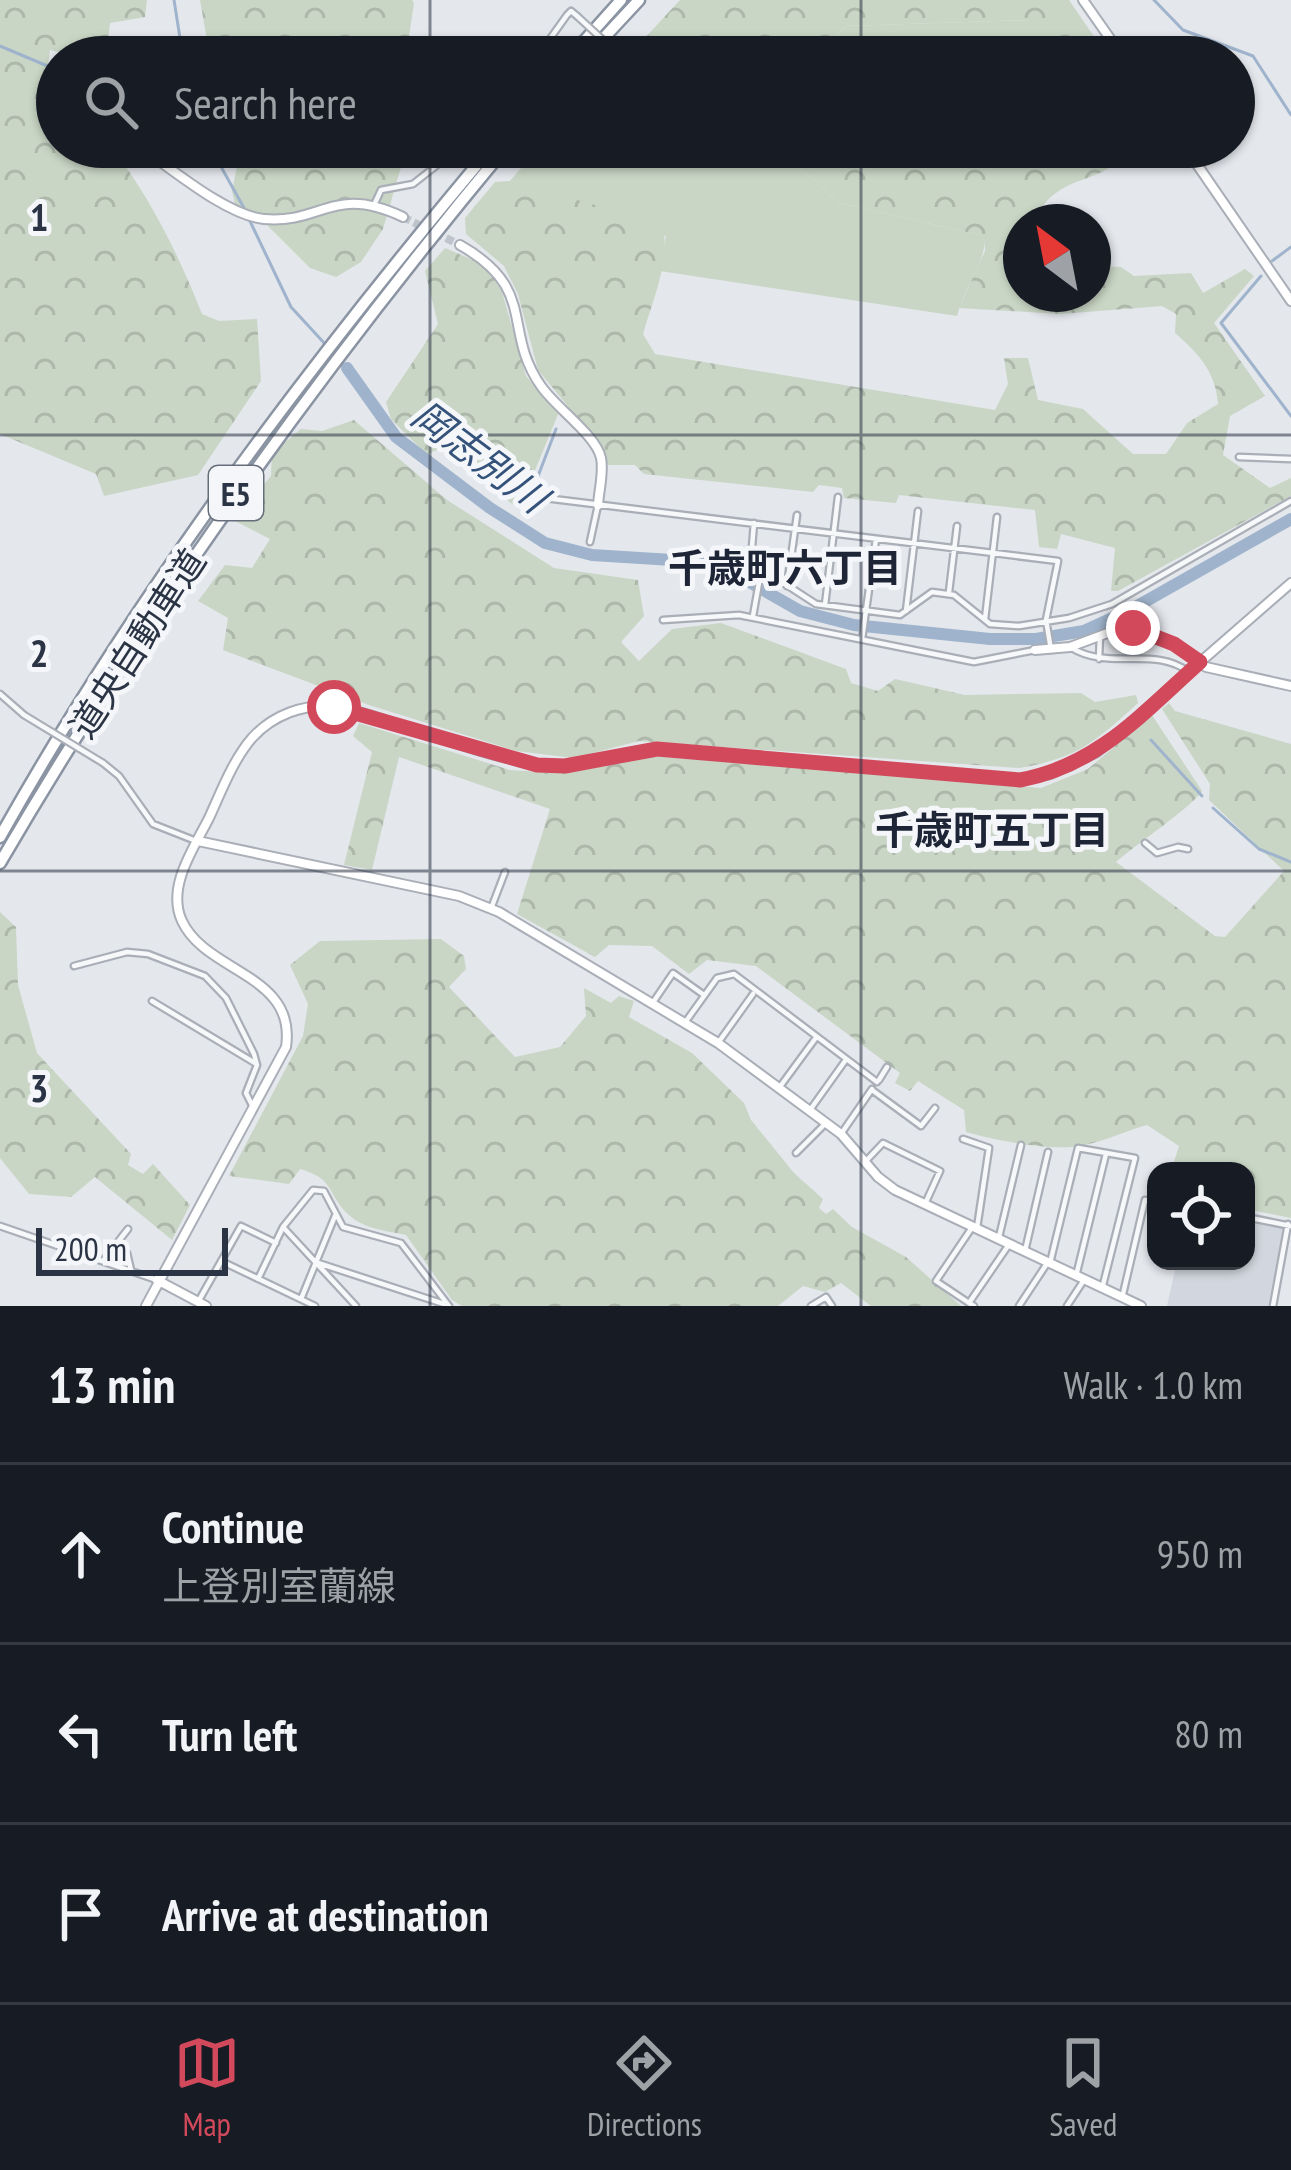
<!DOCTYPE html>
<html lang="en">
<head>
<meta charset="utf-8">
<style>
	:root { --surface:#171b24; --page:#20242c; --text:#f1f3f6; --muted:#9ea1a6; --line:#363941; --accent:#d1495b }
	body { margin:0; font-family:"PT Sans Narrow","Noto Sans JP",sans-serif; background:var(--page); color:var(--text) }
	.controls { position:absolute; right:36px; bottom:36px; display:grid; overflow:hidden; border-radius:24px; box-shadow:0 3px 9px #0004 }
	.controls button { width:108px; height:108px; display:grid; place-items:center; padding:0; border:0; border-bottom:3px solid var(--line); background:var(--surface); color:var(--text); font:60px sans-serif }
	.compass { position:absolute; left:1003px; top:204px; width:108px; height:108px; border-radius:50%; background:var(--surface); box-shadow:0 3px 9px #0004; rotate:328deg }
	.scale { position:absolute; left:36px; bottom:30px; width:192px; box-sizing:border-box; padding-left:12px; border:6px solid #2b3445; border-top:0; font-size:33px; line-height:42px; white-space:nowrap; color:#2b3445; -webkit-text-stroke:9px #f4f6f9; paint-order:stroke }
	.stop { position:absolute; width:36px; height:36px; margin:-27px; border:9px solid #d1495b; border-radius:50%; background:#fff }
	.stop.end { background:#d1495b; border-color:#fff; box-shadow:0 3px 12px #0008 }
	.list { margin:0; padding:0; list-style:none }
	h2 { display:flex; justify-content:space-between; align-items:center; height:156px; margin:0; padding:0 48px; font-size:51px }
	h2 small { font-size:39px; font-weight:400; color:var(--muted) }
	.list li { display:grid; grid-template-columns:78px 1fr auto; gap:36px; align-items:center; box-sizing:border-box; height:180px; padding:0 48px; border-top:3px solid var(--line) }
	.list b { display:block; font-size:45px; white-space:nowrap }
	.list p { margin:0; font-size:39px; white-space:nowrap; color:var(--muted) }
	.list em { font-size:39px; font-style:normal; color:var(--muted) }
	.icon { flex:none; width:66px; height:66px; fill:none; stroke:currentColor; stroke-width:2; stroke-linecap:round; stroke-linejoin:round }
	.map { position:relative; flex:none; width:1291px; height:1306px; overflow:hidden }
	.search { position:absolute; background:var(--surface); box-shadow:0 3px 9px #0004; left:36px; right:36px; top:36px; height:132px; display:flex; align-items:center; gap:30px; box-sizing:border-box; padding:0 42px; border-radius:66px; color:var(--muted); font-size:45px }
	.sheet { height:696px; background:var(--surface) }
	nav { display:flex; justify-content:space-around; align-items:center; box-sizing:border-box; height:168px; border-top:3px solid var(--line); background:var(--surface); font-size:33px; color:var(--muted) }
	nav a { display:grid; justify-items:center; gap:6px }
	nav .on { color:var(--accent) }
	.map>svg:first-child { display:block }
	.built { fill:#d2d6de }
	.green { fill:#c9d6c5 }
	.forest { fill:url(#forest-crowns) }
	.lines { fill:none; stroke-linecap:round; stroke-linejoin:round }
	.stream { stroke:#9fb4cc; stroke-width:3 }
	.river { stroke:#9fb4cc; stroke-width:12 }
	.secondary-tunnel { stroke:#bfc3cb; stroke-width:8; stroke-dasharray:8 4; stroke-linecap:butt }
	.street-casing { stroke:#a9aeb7; stroke-width:9 }
	.secondary-casing { stroke:#a9aeb7; stroke-width:12 }
	.highway-casing { stroke:#8b94a3; stroke-width:15 }
	.street { stroke:#f7f8fa; stroke-width:4.5 }
	.secondary { stroke:#fff; stroke-width:8 }
	.highway { stroke:#fff; stroke-width:10 }
	.street-bridge-casing { stroke:#a9aeb7; stroke-width:9; stroke-linecap:butt }
	.street-bridge { stroke:#f7f8fa; stroke-width:4.5 }
	.route { stroke:#d1495b; stroke-width:15 }
	.grid { fill:none; stroke:#2b3445; stroke-width:3; stroke-opacity:0.55 }
	.labels { text-anchor:middle; dominant-baseline:central; stroke-width:10; stroke-linejoin:round; paint-order:stroke }
	.shield { fill:#f4f6f9; stroke:#676e7b; stroke-width:3 }
	.shield-label { font-size:33px; font-weight:bold; fill:#2b3445 }
	.street-label { font-size:36px; fill:#2b3445; stroke:#f4f6f9 }
	.water-label { font-size:39px; font-style:italic; fill:#34527a; stroke:#f4f6f9 }
	.neighbourhood-label { font-size:39px; font-weight:bold; fill:#1d2536; stroke:#f4f6f9 }
	.grid-label { font-size:39px; text-anchor:middle; font-weight:bold; fill:#2b3445; stroke:#f4f6f9; stroke-width:10; stroke-linejoin:round; paint-order:stroke }
</style>
</head>
<body>
<div class="map">
<svg width="1291" height="1306" viewBox="0 0 1291 1306">
	<defs>
		<pattern id="forest-crowns" width="20" height="18" patternUnits="userSpaceOnUse" patternTransform="scale(3)"><rect width="20" height="18" fill="#c9d6c5"/><path d="M2 6a3 3 0 1 1 6 0M12 15a3 3 0 1 1 6 0" fill="none" stroke="#adb8ab"/></pattern>
	</defs>
	<rect width="100%" height="100%" fill="#e4e7ec"/>
	<!-- built -->
	<path class="built" d="M 1246,1221 L 1284,1227 L 1268,1306 L 1167,1306 L 1177,1261 L 1246,1261 Z"/>
	<!-- green -->
	<path class="green" d="M 1029,20 L 1050,57 L 833,57 L 838,34 L 846,26 Z
		M 539,147 L 777,147 L 839,203 L 980,235 L 985,241 C 983,267 963,290 957,316 L 660,271 L 666,236 L 510,181 Z"/>
	<!-- forest -->
	<path class="forest" d="M 0,0 L 147,0 L 145,17 L 110,23 L 106,57 L 78,57 L 50,50 L 42,109 L 57,121 L 57,147 L 111,147 C 150,196 179,256 202,314 L 219,321 L 257,319 L 261,381 L 198,475 L 104,496 L 96,474 L 0,434 Z
		M 200,0 L 412,0 L 414,3 L 408,43 L 370,57 L 210,57 Z
		M 680,0 L 1069,0 L 1108,57 L 1050,57 L 1028,20 L 846,26 L 838,34 L 833,57 L 632,57 L 631,53 Z
		M 241,147 L 393,147 L 401,167 L 383,229 L 361,262 L 336,277 L 310,268 L 254,212 L 235,204 L 232,191 Z
		M 777,147 L 1069,147 L 1081,154 L 1100,157 L 1110,147 L 1129,147 C 1106,185 1073,171 1044,204 L 1047,222 L 1021,222 L 1021,294 L 1093,294 L 1093,266 L 1121,267 L 1134,276 L 1191,273 L 1203,293 L 1245,269 L 1254,276 L 1214,323 L 1265,396 L 1230,416 L 1223,455 L 1270,488 L 1291,478 L 1291,496 L 1118,591 L 1111,591 L 1115,548 L 1061,534 L 1057,549 L 1039,547 L 1035,510 L 899,495 L 896,503 L 844,498 L 842,488 L 819,485 L 813,492 L 644,474 L 635,465 L 608,465 L 599,444 L 538,370 L 518,294 L 504,266 L 466,234 L 465,218 L 495,182 L 510,181 L 662,224 C 672,257 652,302 643,334 L 655,354 L 995,410 L 1008,384 L 1004,358 L 1028,358 L 1038,400 L 1083,409 L 1133,454 L 1166,454 L 1187,423 L 1218,404 C 1216,372 1198,353 1175,333 L 1176,314 L 1162,306 L 1061,314 L 959,308 L 985,251 L 985,241 L 980,235 L 839,203 Z
		M 445,248 L 487,266 L 502,292 L 526,376 L 559,412 L 519,509 L 438,449 L 427,455 L 391,419 L 386,402 L 438,324 L 425,271 Z
		M 354,420 L 447,500 L 554,568 L 638,580 L 644,616 L 621,642 L 639,661 L 672,629 L 721,623 L 846,669 L 851,683 L 878,691 L 895,679 L 965,695 L 1081,693 L 1095,702 L 1136,695 L 1138,703 C 1095,742 1078,758 1019,768 L 639,741 L 574,758 L 516,751 L 369,705 L 223,650 L 228,618 L 198,601 L 225,565 L 252,568 L 270,539 L 233,520 L 271,476 L 272,453 L 301,429 L 322,431 Z
		M 1169,703 L 1175,711 L 1291,744 L 1291,1218 L 1246,1209 L 1246,1171 L 1171,1171 L 1179,1146 L 1147,1125 C 1123,1132 1096,1145 1071,1147 C 1043,1149 993,1140 966,1132 L 964,1110 L 918,1081 L 910,1091 L 895,1083 L 900,1073 L 756,966 L 707,960 L 689,974 L 652,946 L 609,945 L 595,957 L 517,914 L 550,809 L 399,757 L 372,870 L 344,865 L 372,752 L 353,736 L 359,723 L 510,770 L 557,773 L 653,756 L 1041,788 L 1088,769 L 1152,715 L 1202,791 C 1193,806 1134,846 1116,862 L 1215,936 L 1225,937 L 1284,871 L 1209,800 L 1210,784 L 1162,709 Z
		M 0,912 L 16,927 L 18,985 L 37,1053 L 131,1154 L 128,1165 L 143,1174 L 153,1164 L 190,1205 L 172,1240 L 95,1177 L 71,1197 L 29,1194 L 0,1158 Z
		M 441,939 L 464,956 L 466,969 L 449,987 L 515,1057 L 560,1047 L 586,1016 L 584,988 L 611,1003 L 619,996 L 634,1001 L 629,1017 L 692,1053 L 744,1103 L 751,1120 L 794,1173 L 823,1199 L 819,1208 L 826,1214 L 833,1209 L 852,1227 L 906,1257 L 961,1306 L 871,1306 L 841,1283 L 825,1292 L 803,1286 L 778,1306 L 462,1306 L 452,1300 L 406,1235 C 387,1231 364,1229 349,1215 C 326,1194 336,1179 300,1169 L 289,1184 L 229,1176 L 303,1036 L 308,1004 L 290,965 L 320,941 Z"/>
	<g class="lines">
		<!-- stream -->
		<path class="stream" d="M 174,0 L 183,57
			M 1154,0 L 1183,30 L 1253,56 L 1291,115
			M 0,46 L 57,70
			M 161,147 L 180,153 L 211,150
			M 210,147 L 244,208
			M 248,217 L 291,307 L 326,345
			M 1272,261 L 1291,247
			M 1261,276 L 1221,323 L 1291,416
			M 339,360 L 347,368
			M 524,513 L 556,429
			M 1151,740 L 1202,796
			M 1213,808 L 1259,849 L 1291,862"/>
		<!-- river -->
		<path class="river" d="M 347,368 L 396,437 L 490,508 L 545,543 L 592,555 L 688,561 L 723,567 L 800,611 L 854,625 L 990,639 L 1036,639 L 1084,631 L 1132,609 L 1291,519"/>
		<!-- secondary-tunnel -->
		<path class="secondary-tunnel" d="M 403,217 L 460,245"/>
		<!-- street casing -->
		<g class="street-casing">
			<path id="street" d="M 537,57 L 567,15 L 571,11 L 577,16
				M 375,203 L 381,190 L 413,184 L 460,147
				M 1239,457 L 1291,459
				M 545,498 L 1058,561 L 1046,620 L 1051,650
				M 590,542 L 598,505
				M 762,569 L 816,604 L 900,615 L 932,592 L 954,595 L 990,624 L 1019,626 L 1069,618 L 1112,604 L 1291,501
				M 787,586 L 797,515
				M 949,592 L 957,526
				M 825,605 L 838,497
				M 906,611 L 918,511
				M 753,616 L 762,566 L 752,547 L 754,523
				M 985,619 L 997,517
				M 663,620 L 739,615 L 974,662 L 1035,650
				M 862,639 L 876,539
				M 1070,647 C 1110,672 1153,645 1189,672
				M 1099,659 L 1100,636
				M 0,694 L 24,715
				M 103,763 L 119,776 L 153,824 L 196,841
				M 1145,843 L 1157,853 L 1178,847 L 1188,849
				M 492,906 L 505,872
				M 74,966 L 127,952 L 148,954 L 205,976 L 226,998 L 254,1054 L 257,1065 L 246,1093 L 253,1107
				M 152,1001 L 255,1063
				M 654,1001 L 673,973 L 704,995
				M 684,1024 L 717,978 L 734,974 L 877,1082
				M 718,1043 L 753,994
				M 879,1080 L 887,1067
				M 779,1088 L 815,1039
				M 872,1090 L 921,1126 L 935,1108
				M 810,1110 L 845,1061
				M 841,1134 L 872,1089
				M 963,1139 L 989,1148 L 977,1228
				M 796,1153 L 826,1123
				M 865,1162 L 883,1143 L 940,1171 L 925,1204
				M 1246,1217 L 1291,1226
				M 0,1226 L 157,1280
				M 283,1227 L 313,1190 L 324,1191 L 343,1227 L 401,1243 L 449,1306
				M 999,1237 L 1021,1145
				M 1025,1251 L 1048,1152
				M 127,1253 L 131,1270
				M 103,1261 L 128,1229
				M 221,1261 L 315,1306
				M 318,1263 L 444,1304
				M 1050,1263 L 1078,1148 L 1135,1158 L 1102,1289
				M 1076,1276 L 1106,1154
				M 258,1279 L 283,1227 L 356,1306
				M 1123,1294 L 1145,1200 L 1156,1202
				M 301,1299 L 335,1216
				M 198,1302 L 241,1226 L 276,1243
				M 969,1303 L 936,1281 L 971,1229
				M 811,1306 L 826,1297 L 832,1306
				M 974,1306 L 969,1303 L 1010,1243
				M 1019,1306 L 1048,1262
				M 1067,1306 L 1084,1280
				M 1273,1306 L 1288,1224"/>
		</g>
		<!-- secondary casing -->
		<g class="secondary-casing">
			<path id="secondary" d="M 1083,0 L 1123,57
				M 140,147 C 172,169 226,215 264,219 C 323,224 333,184 403,217
				M 1185,147 L 1291,301
				M 460,245 C 539,290 501,329 541,386 C 555,407 596,435 601,458 C 604,472 599,490 598,505
				M 1035,650 L 1070,647 L 1121,628 L 1133,628 L 1174,644 L 1206,667 L 1291,686
				M 198,841 L 459,896 L 499,912 L 718,1043 L 841,1134 L 878,1177 L 895,1190 L 1141,1306
				M 157,1280 L 206,1306
				M 146,1306 L 286,1047 C 297,974 206,973 182,921 C 166,887 194,848 209,818 C 221,792 233,760 252,738 C 273,715 304,703 335,707 C 359,710 383,720 405,727 C 449,741 492,756 537,765 L 565,766 L 657,749 L 1020,780 L 1050,774 L 1097,752 L 1291,583"/>
		</g>
		<!-- highway casing -->
		<g class="highway-casing">
			<path id="highway" d="M 570,57 L 621,0
				M 586,57 L 639,0
				M 0,837 C 138,591 310,363 492,147
				M 0,863 C 148,609 318,373 506,147"/>
		</g>
		<!-- street -->
		<use href="#street" class="street"/>
		<!-- secondary -->
		<use href="#secondary" class="secondary"/>
		<!-- highway -->
		<use href="#highway" class="highway"/>
		<!-- street-bridge casing -->
		<g class="street-bridge-casing">
			<path id="street-bridge" d="M 577,16 L 615,51
				M 24,715 L 103,763"/>
		</g>
		<!-- street-bridge -->
		<use href="#street-bridge" class="street-bridge"/>
	</g>
	<g class="lines">
		<!-- route -->
		<path class="route" d="M 334,707 L 537,765 L 565,766 L 657,749 L 1020,780 C 1097,766 1143,713 1200,662 L 1174,644 L 1133,628"/>
	</g>
	<!-- grid -->
	<path class="grid" d="M 430,0 L 430,57M 861,0 L 861,57M 430,147 L 430,1306M 861,147 L 861,1306M 0,435 L 1291,435M 0,871 L 1291,871"/>
	<g class="labels">
		<!-- shield labels -->
		<rect class="shield" x="209" y="466" width="54" height="54" rx="9"/>
		<g class="shield-label">
			<text x="236" y="493">E5</text>
		</g>
		<!-- street labels -->
		<g class="street-label">
			<text transform="translate(137 643) rotate(-57)">道央自動車道</text>
		</g>
		<!-- water labels -->
		<g class="water-label">
			<text transform="translate(480 456) rotate(37)">岡志別川</text>
		</g>
		<!-- neighbourhood labels -->
		<g class="neighbourhood-label">
			<text x="785" y="567">千歳町六丁目</text>
			<text x="992" y="829">千歳町五丁目</text>
		</g>
	</g>
	<g class="grid-label">
		<text x="39" y="231">1</text>
		<text x="39" y="667">2</text>
		<text x="39" y="1102">3</text>
	</g>
</svg>
<div class="controls">
<button><svg class="icon" aria-label="locate" viewBox="0 0 24 24"><circle cx="12" cy="12" r="6"/><path d="M12 2v4M12 18v4M2 12h4M18 12h4"/></svg></button>
</div>
<svg class="compass" viewBox="-18 -18 36 36"><path d="M0-13l5 13h-10z" fill="#e53935"/><path d="M0 13l5-13h-10z" fill="#9ea1a6"/></svg>
<div class="scale">200 m</div>
<div class="stop" style="left:334px;top:707px"></div>
<div class="stop end" style="left:1133px;top:628px"></div>
<div class="search"><svg class="icon" aria-label="search" viewBox="0 0 24 24"><circle cx="10" cy="10" r="6"/><path d="M15 15l6 6"/></svg>Search here</div>
</div>
<section class="sheet">
<h2>13 min<small>Walk · 1.0 km</small></h2>
<ul class="list">
<li><svg class="icon" aria-label="ahead" viewBox="0 0 24 24"><path d="M12 20V5M6 11l6-6 6 6"/></svg><div><b>Continue</b><p>上登別室蘭線</p></div><em>950 m</em></li>
<li><svg class="icon" aria-label="left" viewBox="0 0 24 24"><path d="M17 20v-9H6M10 6l-5 5 5 5"/></svg><div><b>Turn left</b></div><em>80 m</em></li>
<li><svg class="icon" aria-label="arrive" viewBox="0 0 24 24"><path d="M6 21V4h12l-3 4 3 4H6"/></svg><div><b>Arrive at destination</b></div></li>
</ul>
</section>
<nav>
<a class="on"><svg class="icon" aria-label="map" viewBox="0 0 24 24"><path d="M3 6l6-2 6 2 6-2v14l-6 2-6-2-6 2zM9 4v14M15 6v14"/></svg>Map</a>
<a><svg class="icon" aria-label="directions" viewBox="0 0 24 24"><path d="M12 3l9 9-9 9-9-9zM9 14v-3h6M13 9l2 2-2 2"/></svg>Directions</a>
<a><svg class="icon" aria-label="saved" viewBox="0 0 24 24"><path d="M7 4h10v16l-5-4-5 4z"/></svg>Saved</a>
</nav>
</body>
</html>
